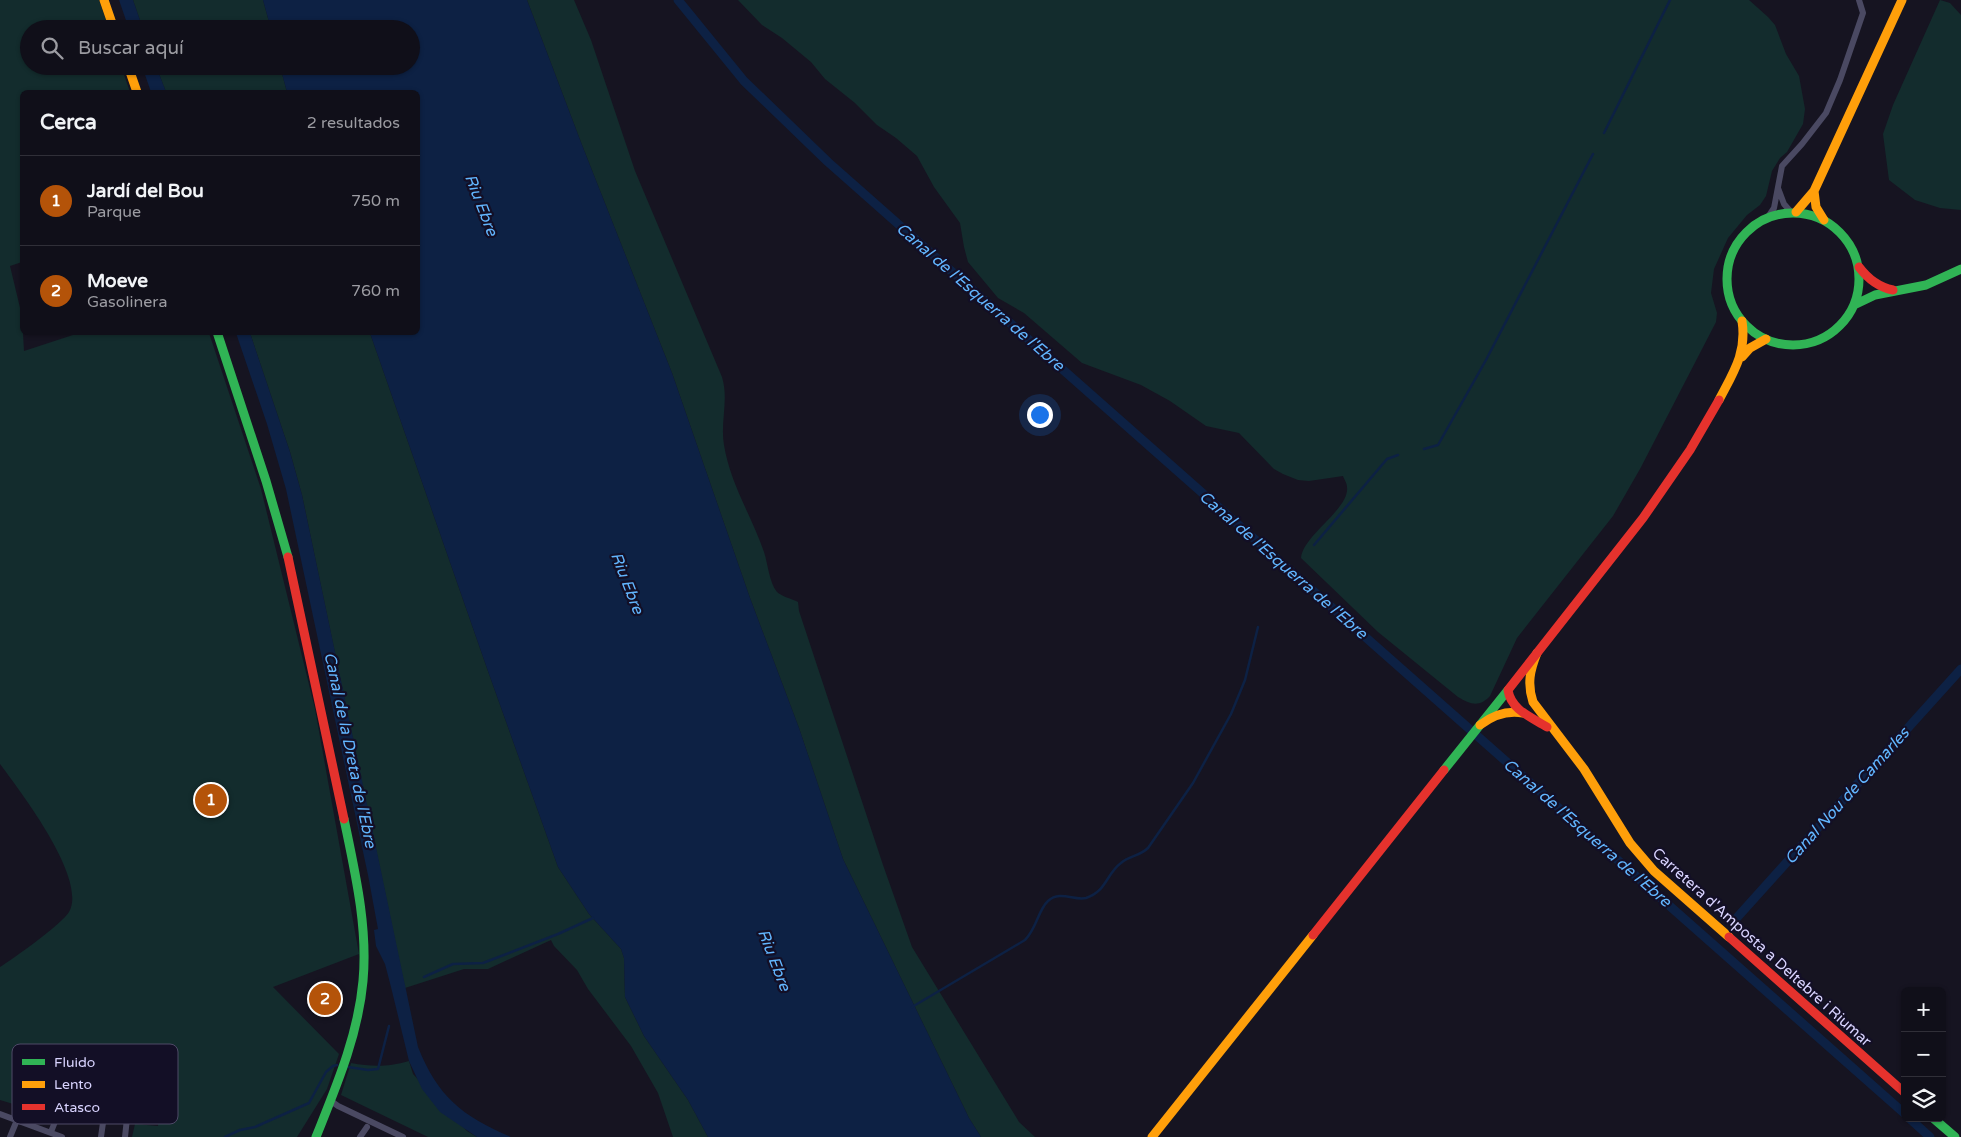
<!DOCTYPE html>
<html lang="es">
<head>
<meta charset="utf-8">
<style>
	:root { --surface:#100f19; --page:#191822; --text:#f1f3f6; --muted:#9c9ca2; --line:#302f38; --accent:#b45309 }
	body { margin:0; font-family:"Varela Round",sans-serif; background:var(--page); color:var(--text) }
	.controls { position:absolute; right:15px; bottom:15px; display:grid; overflow:hidden; border-radius:8px; box-shadow:0 1px 4px #0004 }
	.controls button { width:45px; height:45px; display:grid; place-items:center; padding:0; border:0; border-bottom:1px solid var(--line); background:var(--surface); color:var(--text); font:25px sans-serif }
	.you { position:absolute; left:1039px; top:414px; width:18px; height:18px; margin:-12px; border:4px solid #fff; border-radius:50%; background:#1a73e8; box-shadow:0 0 0 8px #1a73e833 }
	.badge { display:grid; place-items:center; width:32px; height:32px; border-radius:50%; background:var(--accent); color:#fff; font-size:16px; font-weight:700 }
	.pin { position:absolute; translate:-50% -50%; border:2px solid #fff; box-shadow:0 1px 5px #0006 }
	.list { margin:0; padding:0; list-style:none }
	h2 { display:flex; justify-content:space-between; align-items:center; height:65px; margin:0; padding:0 20px; font-size:21px }
	h2 small { font-size:16px; font-weight:400; color:var(--muted) }
	.list li { display:grid; grid-template-columns:32px 1fr auto; gap:15px; align-items:center; box-sizing:border-box; height:90px; padding:0 20px; border-top:1px solid var(--line) }
	.list b { display:block; font-size:19px; white-space:nowrap }
	.list p { margin:0; font-size:16px; white-space:nowrap; color:var(--muted) }
	.list em { font-size:16px; font-style:normal; color:var(--muted) }
	.icon { flex:none; width:28px; height:28px; fill:none; stroke:currentColor; stroke-width:2; stroke-linecap:round; stroke-linejoin:round }
	.map { position:relative; flex:none; width:1961px; height:1137px; overflow:hidden }
	.search { position:absolute; background:var(--surface); box-shadow:0 1px 4px #0004; left:20px; top:20px; width:400px; height:55px; display:flex; align-items:center; gap:12px; box-sizing:border-box; padding:0 18px; border-radius:28px; color:var(--muted); font-size:19px }
	.panel { position:absolute; background:var(--surface); box-shadow:0 1px 4px #0004; left:20px; top:90px; width:400px; height:245px; border-radius:8px }
	.map>svg:first-child { display:block }
	.green { fill:#132c2d }
	.water { fill:#0d2144 }
	.lines { fill:none; stroke-linecap:round; stroke-linejoin:round }
	.stream { stroke:#0d2144; stroke-width:2.5 }
	.canal { stroke:#0d2144; stroke-width:9 }
	.street { stroke:#4a4962; stroke-width:6 }
	.fast { stroke:#30b455; stroke-width:9 }
	.slow { stroke:#ff9f0a; stroke-width:9 }
	.jam { stroke:#e5322d; stroke-width:9 }
	.labels { text-anchor:middle; dominant-baseline:central; stroke-width:4.5; stroke-linejoin:round; paint-order:stroke }
	.street-label { font-size:15px; fill:#d9d4ff; stroke:#130f26 }
	.water-label { font-size:16px; font-style:italic; fill:#62b6ff; stroke:#130f26 }
	.key { fill:#130f26; stroke:#4e4a67; stroke-width:1 }
	.key-label { font-size:14px; fill:#d9d4ff }
</style>
</head>
<body>
<div class="map">
<svg width="1961" height="1137" viewBox="0 0 1961 1137">
	<rect width="100%" height="100%" fill="#161421"/>
	<!-- green -->
	<path class="green" d="M 0,0 L 99,0 L 109,29 L 29,29 L 29,66 L 121,66 L 130,92 L 22,92 L 22,262 L 10,266 L 22,316 L 24,351 L 79,333 L 209,333 L 261,489 L 315,709 L 359,954 L 273,987 L 339,1054 L 327,1089 L 297,1137 L 132,1137 L 135,1124 L 158,1126 L 161,1073 L 73,1074 L 34,1085 L 20,1106 L 0,1100 L 0,967 C 13,959 62,924 69,912 C 88,879 20,791 0,764 Z
		M 133,0 L 263,0 L 271,29 L 143,29 Z
		M 527,0 L 574,0 L 591,40 L 635,171 L 722,377 C 729,400 720,422 724,445 C 730,483 752,517 764,552 C 768,564 769,582 777,592 C 781,596 792,599 798,602 L 799,611 L 883,865 L 912,947 L 1019,1122 L 1035,1137 L 981,1137 L 969,1118 L 843,859 L 799,728 L 750,598 L 672,373 L 582,145 Z
		M 738,0 L 1749,0 L 1768,17 L 1775,25 L 1786,54 L 1799,76 L 1805,109 L 1803,124 L 1787,152 L 1780,158 L 1772,171 L 1766,196 L 1760,205 L 1747,215 L 1728,238 L 1714,269 L 1711,293 L 1717,313 L 1716,322 L 1640,469 L 1613,516 L 1517,638 L 1490,696 C 1479,708 1470,704 1458,697 L 1378,632 L 1301,558 C 1303,535 1350,509 1347,487 C 1347,483 1344,479 1343,476 L 1309,481 L 1298,480 L 1283,474 L 1274,469 L 1239,433 L 1206,426 L 1170,401 L 1141,385 L 1082,363 L 1024,313 L 998,298 L 968,262 L 964,247 L 960,223 L 934,187 L 917,156 L 896,138 L 877,125 L 855,103 L 825,79 L 811,62 L 782,38 L 762,25 Z
		M 1940,0 L 1950,3 L 1961,15 L 1961,210 L 1940,208 L 1915,200 L 1889,180 L 1883,134 L 1893,105 Z
		M 156,66 L 280,66 L 287,92 L 166,92 Z
		M 250,333 L 370,333 L 489,674 L 558,867 L 589,914 L 621,949 L 624,958 L 625,997 L 644,1036 L 688,1100 L 708,1137 L 673,1137 L 658,1093 L 631,1046 L 588,989 L 577,970 L 554,946 L 551,940 L 488,969 L 464,969 L 405,988 L 302,495 L 290,452 Z
		M 409,1061 L 413,1074 L 467,1131 L 477,1137 L 428,1137 L 341,1095 L 351,1063 C 373,1067 387,1067 409,1061 Z"/>
	<!-- water -->
	<path class="water" d="M 119,0 L 133,0 L 143,29 L 129,29 Z
		M 263,0 L 527,0 L 582,145 L 672,373 L 750,598 L 799,728 L 843,859 L 969,1118 L 981,1137 L 708,1137 L 688,1100 L 644,1036 L 625,997 L 624,958 L 621,949 L 589,914 L 558,867 L 489,674 L 370,333 L 418,332 L 418,92 L 287,92 L 280,66 L 411,66 L 411,29 L 271,29 Z
		M 142,66 L 156,66 L 166,92 L 151,92 Z
		M 236,333 L 250,333 L 290,452 L 302,495 L 418,1047 C 438,1097 462,1116 511,1137 L 477,1137 L 440,1112 L 422,1089 L 409,1061 L 391,987 L 385,964 L 376,946 L 374,930 L 378,929 L 368,875 L 286,489 L 267,424 Z"/>
	<g class="lines">
		<!-- stream -->
		<path class="stream" d="M 1604,133 L 1670,0
			M 1424,449 L 1438,445 L 1486,360 L 1593,154
			M 1314,545 L 1387,459 L 1398,455
			M 424,977 L 453,964 L 483,963 L 558,934 L 593,918
			M 912,1007 L 1025,940 C 1037,928 1038,910 1048,901 C 1060,890 1074,901 1086,898 C 1107,891 1106,874 1121,863 C 1129,856 1140,856 1148,848 L 1193,783 L 1231,714 L 1245,680 L 1258,627
			M 348,1067 L 368,1070 L 378,1069 L 389,1026
			M 225,1137 L 240,1130 L 255,1127 L 309,1103 L 326,1072 L 333,1066 L 337,1065"/>
		<!-- canal -->
		<path class="canal" d="M 678,0 L 744,81 L 828,162 L 1905,1114
			M 1733,922 L 1961,669
			M 1909,1118 L 1930,1137"/>
		<!-- street -->
		<path class="street" d="M 1778,188 L 1784,204 L 1791,212
			M 1768,217 L 1774,208 L 1782,166 L 1802,144 L 1826,113 L 1840,80 L 1863,13 L 1859,0
			M 331,1101 L 338,1106 L 403,1137
			M 0,1114 L 62,1137
			M 51,1132 L 70,1083
			M 10,1137 L 17,1120
			M 101,1137 L 109,1080
			M 125,1137 L 131,1081
			M 360,1137 L 367,1127"/>
		<!-- fast -->
		<path class="fast" d="M1727 279a66 66 0 1 1 132 0a66 66 0 1 1-132 0Z
			M 1854,305 L 1875,295 L 1926,285 L 1961,269
			M 217,332 L 266,481 L 288,557
			M 1444,770 L 1508,690
			M 1933,1118 L 1955,1137
			M 316,1137 C 336,1087 358,1036 363,981 C 368,927 355,872 344,819"/>
		<!-- slow -->
		<path class="slow" d="M 104,0 L 114,29
			M 128,66 L 137,92
			M 1814,191 L 1816,207 L 1824,220
			M 1796,212 L 1814,191 L 1902,0
			M 1742,357 L 1750,348 L 1766,339
			M 1719,400 C 1733,373 1747,353 1742,321
			M 1537,653 C 1530,670 1527,684 1533,702 L 1584,769 L 1630,843 L 1654,871 L 1729,937
			M 1480,725 C 1493,715 1506,710 1523,713
			M 1152,1137 L 1313,935"/>
		<!-- jam -->
		<path class="jam" d="M 1859,267 C 1868,279 1878,287 1893,290
			M 288,557 L 344,819
			M 1547,727 C 1531,717 1511,710 1508,690 L 1643,518 L 1690,450 L 1719,400
			M 1313,935 L 1444,770
			M 1729,937 L 1905,1093"/>
	</g>
	<g class="labels">
		<!-- street labels -->
		<g class="street-label">
			<text transform="translate(1762 947) rotate(42)">Carretera d'Amposta a Deltebre i Riumar</text>
		</g>
		<!-- water labels -->
		<g class="water-label">
			<text transform="translate(481 205) rotate(69)">Riu Ebre</text>
			<text transform="translate(980 297) rotate(41)">Canal de l'Esquerra de l'Ebre</text>
			<text transform="translate(1283 565) rotate(41)">Canal de l'Esquerra de l'Ebre</text>
			<text transform="translate(627 583) rotate(69)">Riu Ebre</text>
			<text transform="translate(350 750) rotate(78)">Canal de la Dreta de l'Ebre</text>
			<text transform="translate(1847 796) rotate(-48)">Canal Nou de Camarles</text>
			<text transform="translate(1587 833) rotate(41)">Canal de l'Esquerra de l'Ebre</text>
			<text transform="translate(774 960) rotate(69)">Riu Ebre</text>
		</g>
	</g>
	<!-- legend -->
	<rect x="12" y="1044" width="166" height="80" rx="8" class="key"/>
	<rect x="22" y="1059" width="23" height="6" fill="#30b455"/>
	<rect x="22" y="1081" width="23" height="7" fill="#ff9f0a"/>
	<rect x="22" y="1104" width="23" height="6" fill="#e5322d"/>
	<g class="key-label">
		<text x="54" y="1067">Fluido</text>
		<text x="54" y="1089">Lento</text>
		<text x="54" y="1112">Atasco</text>
	</g>
</svg>
<div class="controls">
<button>+</button>
<button>−</button>
<button><svg class="icon" aria-label="layers" viewBox="0 0 24 24"><path d="M12 4l9 5-9 5-9-5zM3 14l9 5 9-5"/></svg></button>
</div>
<div class="you"></div>
<div class="pin badge" style="left:211px;top:800px">1</div>
<div class="pin badge" style="left:325px;top:999px">2</div>
<div class="search"><svg class="icon" aria-label="search" viewBox="0 0 24 24"><circle cx="10" cy="10" r="6"/><path d="M15 15l6 6"/></svg>Buscar aquí</div>
<section class="panel">
<h2>Cerca<small>2 resultados</small></h2>
<ul class="list">
<li><span class="badge">1</span><div><b>Jardí del Bou</b><p>Parque</p></div><em>750 m</em></li>
<li><span class="badge">2</span><div><b>Moeve</b><p>Gasolinera</p></div><em>760 m</em></li>
</ul>
</section>
</div>
</body>
</html>
